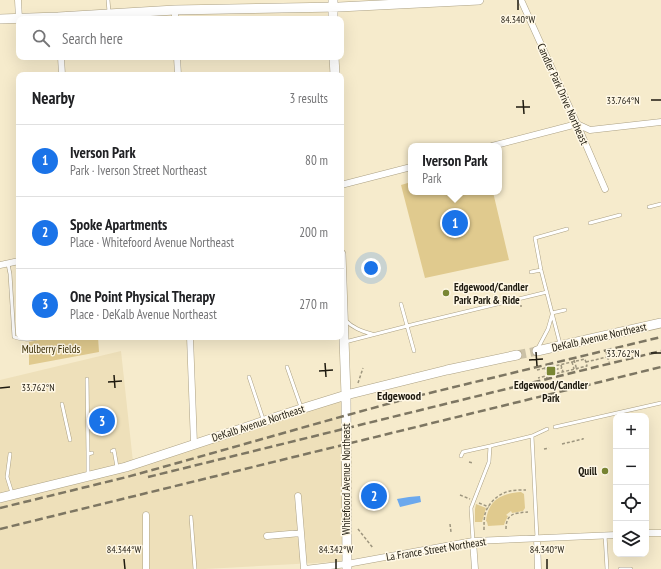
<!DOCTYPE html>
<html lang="en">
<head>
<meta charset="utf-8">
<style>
	:root { --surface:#fff; --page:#f2f2f2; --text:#202124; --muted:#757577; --line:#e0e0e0; --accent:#1a73e8 }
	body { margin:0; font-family:"PT Sans Narrow",sans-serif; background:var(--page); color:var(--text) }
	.controls { position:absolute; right:12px; bottom:12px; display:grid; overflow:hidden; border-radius:8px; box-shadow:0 4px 16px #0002 }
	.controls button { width:36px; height:36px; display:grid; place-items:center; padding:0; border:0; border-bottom:1px solid var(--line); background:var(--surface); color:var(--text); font:20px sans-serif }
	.you { position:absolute; left:371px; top:268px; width:14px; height:14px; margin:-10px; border:3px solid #fff; border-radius:50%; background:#1a73e8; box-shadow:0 0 0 6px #1a73e833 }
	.badge { display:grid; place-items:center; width:26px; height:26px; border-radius:50%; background:var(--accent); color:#fff; font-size:13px; font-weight:700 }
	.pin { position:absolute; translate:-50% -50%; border:2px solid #fff; box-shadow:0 1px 4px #0006 }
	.popup { position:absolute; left:408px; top:143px; width:94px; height:52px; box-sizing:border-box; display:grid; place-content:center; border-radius:8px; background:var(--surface); filter:drop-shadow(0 1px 3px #0005); font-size:13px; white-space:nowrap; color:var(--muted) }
	.popup b { font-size:15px; color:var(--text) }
	.popup::after { content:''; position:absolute; left:50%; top:100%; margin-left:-8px; border:8px solid transparent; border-top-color:var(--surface) }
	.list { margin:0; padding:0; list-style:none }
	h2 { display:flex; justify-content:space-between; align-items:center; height:52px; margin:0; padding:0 16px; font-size:17px }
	h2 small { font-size:13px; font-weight:400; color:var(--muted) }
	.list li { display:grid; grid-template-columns:26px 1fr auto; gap:12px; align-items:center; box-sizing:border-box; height:72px; padding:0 16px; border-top:1px solid var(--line) }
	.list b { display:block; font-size:15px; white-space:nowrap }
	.list p { margin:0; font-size:13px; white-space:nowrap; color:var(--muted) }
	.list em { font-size:13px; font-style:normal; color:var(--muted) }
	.icon { flex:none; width:22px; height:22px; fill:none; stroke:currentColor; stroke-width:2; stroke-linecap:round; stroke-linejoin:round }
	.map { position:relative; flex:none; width:661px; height:569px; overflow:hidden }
	.search { position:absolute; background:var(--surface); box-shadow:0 4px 16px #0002; left:16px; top:16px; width:328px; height:44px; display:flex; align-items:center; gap:10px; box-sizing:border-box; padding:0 14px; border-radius:8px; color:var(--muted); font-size:15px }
	.panel { position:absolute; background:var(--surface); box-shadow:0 4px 16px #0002; left:16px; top:72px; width:328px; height:268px; border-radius:8px }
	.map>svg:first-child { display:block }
	.built { fill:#eee0ba }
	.green { fill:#e0ca8e }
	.water { fill:#6ba8ed }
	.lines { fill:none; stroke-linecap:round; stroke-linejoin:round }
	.secondary-tunnel { stroke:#cbc1a6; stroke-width:9; stroke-dasharray:9 4.5; stroke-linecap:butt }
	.lane-casing { stroke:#aca184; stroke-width:4 }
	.street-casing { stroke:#aca184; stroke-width:7 }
	.secondary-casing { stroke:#aca184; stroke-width:10 }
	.path { stroke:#9d957e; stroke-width:1.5; stroke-dasharray:3 2; stroke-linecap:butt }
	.lane { stroke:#fff; stroke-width:3 }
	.street { stroke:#fff; stroke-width:6 }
	.secondary { stroke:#fff; stroke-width:9 }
	.rail { stroke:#7d7662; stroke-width:2.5; stroke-dasharray:8 4; stroke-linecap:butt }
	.path-bridge { stroke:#9d957e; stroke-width:1.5; stroke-dasharray:3 2; stroke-linecap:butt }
	.ticks { fill:none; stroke:#1e1a0f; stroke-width:1.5 }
	.poi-dot { fill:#798633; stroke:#fff8e6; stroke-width:1.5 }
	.labels { text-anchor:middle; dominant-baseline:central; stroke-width:3; stroke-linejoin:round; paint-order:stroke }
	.street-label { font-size:11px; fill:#1e1a0f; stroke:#fff8e6 }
	.poi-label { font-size:11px; font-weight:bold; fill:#1e1a0f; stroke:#fff8e6; text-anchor:start }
	.park-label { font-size:11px; fill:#3d2f04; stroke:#fff8e6 }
	.neighbourhood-label { font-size:12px; font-weight:bold; fill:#1e1a0f; stroke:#fff8e6 }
	.ticks-label { font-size:10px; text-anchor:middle; fill:#1e1a0f; stroke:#fff8e6; stroke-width:3; stroke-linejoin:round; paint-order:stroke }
</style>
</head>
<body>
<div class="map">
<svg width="661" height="569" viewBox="0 0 661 569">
	<rect width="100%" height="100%" fill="#f6ebcc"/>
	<!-- built -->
	<path class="built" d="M 121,351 L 133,462 L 346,393 L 352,561 L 205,569 L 0,569 L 0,380 Z"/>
	<!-- green -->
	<path class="green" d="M 411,182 L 411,192 L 493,192 L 509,260 L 425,278 L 401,185 Z
		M 55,337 L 98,337 L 99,352 L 29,365 L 29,342 Z
		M 521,492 L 524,494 L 525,508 L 523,511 L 512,513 L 511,511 L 506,515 L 508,516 L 505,522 L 504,525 L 488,526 L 487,522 L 486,521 C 488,500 502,493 521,492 Z
		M 476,504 L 486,508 L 482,522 L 475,522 L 475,509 Z"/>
	<!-- water -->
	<path class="water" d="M 420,496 L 421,502 L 400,507 L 397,499 L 409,497 Z"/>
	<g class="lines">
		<!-- secondary-tunnel -->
		<path class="secondary-tunnel" d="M 517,355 L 537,351"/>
		<!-- lane casing -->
		<g class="lane-casing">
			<path id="lane" d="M 108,0 L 109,12
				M 649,207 L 661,204
				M 590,223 L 620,215
				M 8,264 L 10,274 L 14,337 C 24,341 33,339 44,337
				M 531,272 L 541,270
				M 401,304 L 414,351
				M 552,313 L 565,310
				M 345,320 C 353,328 361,331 372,334
				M 345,342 L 415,324 L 547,292
				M 560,344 L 541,270 L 535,238 L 567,229
				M 538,348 L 548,329 L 552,315
				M 287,367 L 301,407
				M 249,377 L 263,419
				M 87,379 L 88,454
				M 62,404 L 70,440
				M 555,427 L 661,403
				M 532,436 L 537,538
				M 112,451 L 114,450 L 117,467
				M 10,454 L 7,477 L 12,493
				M 461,456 L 463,452 L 490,446
				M 88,474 L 88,454 L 92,453
				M 191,517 L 195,569
				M 605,535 L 607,569
				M 473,541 L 471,508 L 489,462 L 490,446 L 532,436 L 547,429
				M 620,569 L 631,569"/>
		</g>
		<!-- street casing -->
		<g class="street-casing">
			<path id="street" d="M 18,0 L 19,19
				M 521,0 L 577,124 L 605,189
				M 175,10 L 175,19
				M 61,57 L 62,75
				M 177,57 L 178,75
				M 492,146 L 577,124 L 590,130 L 661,122
				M 341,185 L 411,167
				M 0,265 L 19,261
				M 190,337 L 194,444
				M 298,496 L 304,569
				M 146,515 L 146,569
				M 646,533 L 661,533
				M 267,536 L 301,533
				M 537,538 L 538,569
				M 473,541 L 475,569
				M 305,569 L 347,564 L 473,541 L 616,535"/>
		</g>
		<!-- secondary casing -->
		<g class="secondary-casing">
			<path id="secondary" d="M 333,0 L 333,19
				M 0,19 L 58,17 L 175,10 L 339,7 L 479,0
				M 334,57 L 335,75
				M 341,254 L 346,395 L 347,569
				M 537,351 L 661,323
				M 0,498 L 126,467 L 301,409 L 346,395 L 447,370 L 517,355"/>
		</g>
		<!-- path -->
		<path class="path" d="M 521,305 L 521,307
			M 92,337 L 93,340
			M 606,352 L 609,362
			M 574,360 L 577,370
			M 572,362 L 574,369
			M 586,362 L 607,357
			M 561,365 L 563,372
			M 545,367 L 547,378
			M 546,372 L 562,368
			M 358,383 L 363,368
			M 562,444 L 583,439 L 583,438
			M 544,449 L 549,448
			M 469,462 L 473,463
			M 460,495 L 470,499
			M 479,503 L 489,507
			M 450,524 L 451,532
			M 358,529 L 373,548
			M 506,529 C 506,513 515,513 528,512
			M 484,530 C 484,524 484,519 485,514 C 488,503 499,493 510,491 C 515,490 521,490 526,490"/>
		<!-- lane -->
		<use href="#lane" class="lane"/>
		<!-- street -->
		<use href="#street" class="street"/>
		<!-- secondary -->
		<use href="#secondary" class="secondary"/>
		<!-- rail -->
		<path class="rail" d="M 148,477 L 661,351
			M 0,508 L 127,477 L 181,462 L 333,419 L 413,397 L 661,337
			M 0,529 L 661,367"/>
		<!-- path-bridge -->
		<path class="path-bridge" d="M 537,370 L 585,359 L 587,366 L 538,378"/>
	</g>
	<!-- ticks -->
	<path class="ticks" d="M 518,0 L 518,10M 523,100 L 524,114M 651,100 L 661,100M 516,107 L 530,107M 536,352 L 537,366M 651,353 L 661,353M 529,360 L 543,359M 325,363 L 326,377M 319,371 L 333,370M 114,375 L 115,388M 108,382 L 122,381M 0,388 L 10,387M 124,559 L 125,569M 336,559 L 336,569M 547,559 L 547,569"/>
	<!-- markers -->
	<g class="poi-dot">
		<circle cx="446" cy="293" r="4"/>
		<rect x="546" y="366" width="10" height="10" rx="2"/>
		<circle cx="605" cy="471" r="4"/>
	</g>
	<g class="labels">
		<!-- street labels -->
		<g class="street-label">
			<text transform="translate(563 94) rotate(66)">Candler Park Drive Northeast</text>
			<text transform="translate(599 337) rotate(-13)">DeKalb Avenue Northeast</text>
			<text transform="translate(258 423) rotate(-18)">DeKalb Avenue Northeast</text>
			<text transform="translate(346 479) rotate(-90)">Whitefoord Avenue Northeast</text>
			<text transform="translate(436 549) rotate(-9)">La France Street Northeast</text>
		</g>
		<!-- poi labels -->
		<g class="poi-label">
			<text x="454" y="287">Edgewood/Candler<tspan x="454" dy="13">Park Park &amp; Ride</tspan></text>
			<text x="551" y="385" text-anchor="middle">Edgewood/Candler<tspan x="551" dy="13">Park</tspan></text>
			<text x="597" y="471" text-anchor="end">Quill</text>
		</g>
		<!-- park labels -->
		<g class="park-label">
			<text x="51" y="349">Mulberry Fields</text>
		</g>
		<!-- neighbourhood labels -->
		<g class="neighbourhood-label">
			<text x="399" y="395">Edgewood</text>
		</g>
	</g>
	<g class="ticks-label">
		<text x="518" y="23">84.340°W</text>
		<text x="623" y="104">33.764°N</text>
		<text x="623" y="357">33.762°N</text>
		<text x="38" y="391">33.762°N</text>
		<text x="124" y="553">84.344°W</text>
		<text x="336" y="553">84.342°W</text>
		<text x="547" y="553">84.340°W</text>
	</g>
</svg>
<div class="controls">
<button>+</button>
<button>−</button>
<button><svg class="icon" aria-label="locate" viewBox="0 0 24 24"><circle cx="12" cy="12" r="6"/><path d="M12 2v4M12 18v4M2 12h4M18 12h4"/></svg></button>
<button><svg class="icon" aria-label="layers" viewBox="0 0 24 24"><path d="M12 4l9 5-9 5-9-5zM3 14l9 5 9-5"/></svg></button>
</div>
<div class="you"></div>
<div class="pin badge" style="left:455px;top:223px">1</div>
<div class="popup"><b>Iverson Park</b>Park</div>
<div class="pin badge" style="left:374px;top:496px">2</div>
<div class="pin badge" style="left:102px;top:421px">3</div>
<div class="search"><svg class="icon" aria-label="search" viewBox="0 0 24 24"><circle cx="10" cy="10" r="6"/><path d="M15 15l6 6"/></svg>Search here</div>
<section class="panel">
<h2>Nearby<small>3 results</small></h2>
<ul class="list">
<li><span class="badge">1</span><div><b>Iverson Park</b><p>Park · Iverson Street Northeast</p></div><em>80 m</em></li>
<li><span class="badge">2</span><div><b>Spoke Apartments</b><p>Place · Whitefoord Avenue Northeast</p></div><em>200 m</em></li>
<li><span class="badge">3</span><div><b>One Point Physical Therapy</b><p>Place · DeKalb Avenue Northeast</p></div><em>270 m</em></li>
</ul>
</section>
</div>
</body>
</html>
